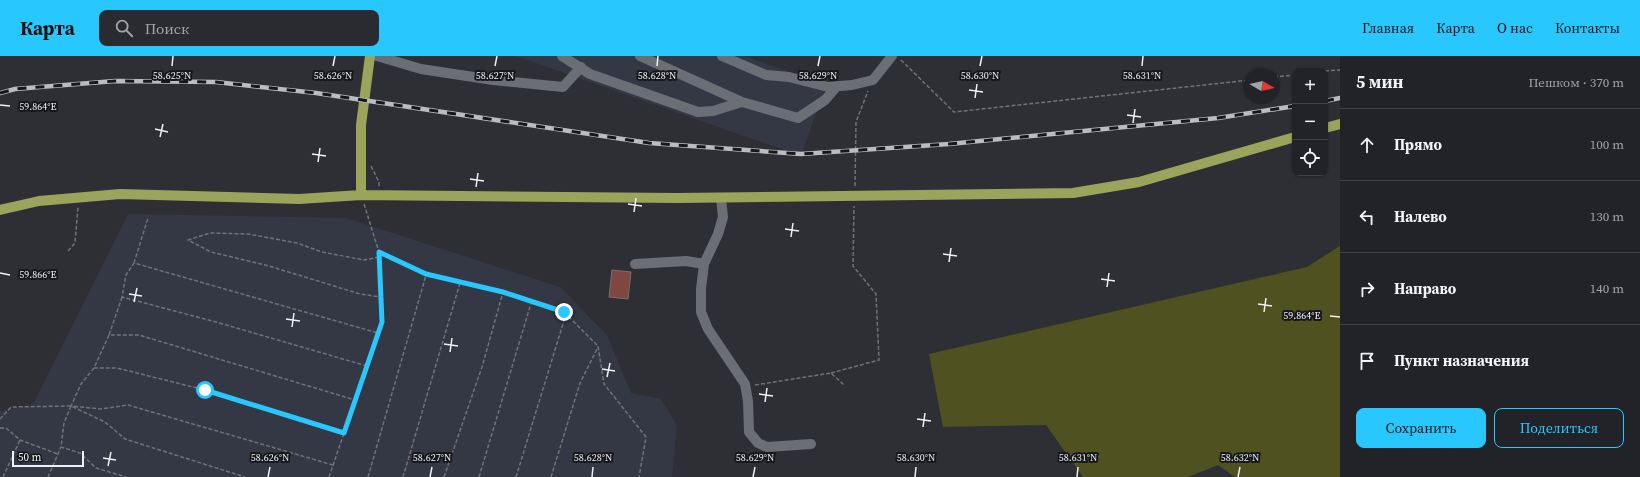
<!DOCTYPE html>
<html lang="ru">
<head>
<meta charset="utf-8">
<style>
	:root { --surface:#222328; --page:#2a2b30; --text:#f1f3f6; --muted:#a2a4a8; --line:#3f4045; --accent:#28c8ff }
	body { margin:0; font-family:"Source Serif 4",serif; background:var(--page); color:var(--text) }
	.controls { position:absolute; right:12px; top:12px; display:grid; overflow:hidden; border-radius:8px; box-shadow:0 1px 3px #0004 }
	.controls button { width:36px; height:36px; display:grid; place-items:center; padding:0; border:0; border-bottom:1px solid var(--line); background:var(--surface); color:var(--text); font:20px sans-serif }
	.compass { position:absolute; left:1244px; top:12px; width:36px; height:36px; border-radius:50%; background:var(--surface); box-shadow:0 1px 3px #0004; rotate:99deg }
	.scale { position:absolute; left:12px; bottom:10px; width:72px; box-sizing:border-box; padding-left:4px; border:2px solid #eff0f5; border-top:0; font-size:11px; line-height:14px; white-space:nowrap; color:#eff0f5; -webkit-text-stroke:3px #16171a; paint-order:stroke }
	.stop { position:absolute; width:12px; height:12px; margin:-9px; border:3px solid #28c8ff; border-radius:50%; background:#fff }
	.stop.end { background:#28c8ff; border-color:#fff; box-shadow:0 1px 4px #0008 }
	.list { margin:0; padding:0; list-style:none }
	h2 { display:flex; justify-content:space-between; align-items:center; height:52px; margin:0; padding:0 16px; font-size:17px }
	h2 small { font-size:13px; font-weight:400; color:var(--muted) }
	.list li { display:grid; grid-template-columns:26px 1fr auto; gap:12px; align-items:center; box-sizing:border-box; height:72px; padding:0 16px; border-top:1px solid var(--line) }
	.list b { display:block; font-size:15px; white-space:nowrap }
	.list em { font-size:13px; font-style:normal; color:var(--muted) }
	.actions { display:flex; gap:8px; padding:12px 16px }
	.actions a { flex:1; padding:9px 0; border:1px solid var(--accent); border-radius:8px; text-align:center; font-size:14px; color:var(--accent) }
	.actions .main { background:var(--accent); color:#111 }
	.icon { flex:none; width:22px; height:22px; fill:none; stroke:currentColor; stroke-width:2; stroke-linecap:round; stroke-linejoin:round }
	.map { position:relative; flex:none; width:1340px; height:421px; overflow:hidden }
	header { display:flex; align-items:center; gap:24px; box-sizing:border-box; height:56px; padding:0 20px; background:var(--accent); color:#111 }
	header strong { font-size:19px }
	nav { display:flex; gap:22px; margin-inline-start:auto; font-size:14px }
	.search { width:280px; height:36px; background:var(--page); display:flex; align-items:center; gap:10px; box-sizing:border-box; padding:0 14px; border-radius:8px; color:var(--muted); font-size:15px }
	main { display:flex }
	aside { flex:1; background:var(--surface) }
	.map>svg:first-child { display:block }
	.built { fill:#343844 }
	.green { fill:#4f5120 }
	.building { fill:#804741; stroke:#786f6e }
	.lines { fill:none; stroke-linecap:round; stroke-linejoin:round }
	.path { stroke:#717278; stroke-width:1.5; stroke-dasharray:4 2; stroke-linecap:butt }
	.minor { stroke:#6c6e75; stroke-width:10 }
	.major { stroke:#9ca45c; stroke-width:10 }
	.rail-casing { stroke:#bbbcc1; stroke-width:4.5 }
	.rail { stroke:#16171a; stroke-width:3; stroke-dasharray:9; stroke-linecap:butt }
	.route { stroke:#28c8ff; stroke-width:5 }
	.ticks { fill:none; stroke:#eff0f5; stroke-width:1.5 }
	.ticks-label { font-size:10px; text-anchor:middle; fill:#eff0f5; stroke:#16171a; stroke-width:4; stroke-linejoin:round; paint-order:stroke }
</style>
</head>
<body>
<header>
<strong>Карта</strong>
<div class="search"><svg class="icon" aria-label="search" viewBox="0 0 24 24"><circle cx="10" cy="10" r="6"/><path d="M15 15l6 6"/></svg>Поиск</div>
<nav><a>Главная</a><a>Карта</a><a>О нас</a><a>Контакты</a></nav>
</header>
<main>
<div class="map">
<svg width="1340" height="421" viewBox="0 0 1340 421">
	<rect width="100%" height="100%" fill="#2d2f35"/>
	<!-- built -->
	<path class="built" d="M 516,0 L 744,0 L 826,29 L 801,100 Z
		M 128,158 L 346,162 L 560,231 L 607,279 L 631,337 L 661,343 L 677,370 L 672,421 L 0,421 L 0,355 L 33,348 Z"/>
	<!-- green -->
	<path class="green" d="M 1340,190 L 1340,421 L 1235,421 L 1218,409 L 1188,421 L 1083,421 L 1046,369 L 943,371 L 929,298 L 1307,211 Z"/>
	<!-- building -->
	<path class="building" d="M 612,214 L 631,216 L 628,243 L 609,241 Z"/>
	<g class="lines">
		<!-- path -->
		<path class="path" d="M 901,4 L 954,56 L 1250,24
			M 1325,15 L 1340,14
			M 1274,21 L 1295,19
			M 371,110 L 379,126 L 379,130
			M 855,130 L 856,66 L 868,35
			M 364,148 L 379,196 L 426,218 L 503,236 L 564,256 L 598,290 L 604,328 L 646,381 L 639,421
			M 68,195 L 75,187 L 78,151
			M 379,201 L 364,204 L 322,196 L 297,187 L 248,178 L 210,177 L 188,184 L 211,196 L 269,210 L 360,238 L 381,241
			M 134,207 L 148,162
			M 122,241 L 109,279 L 139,279 L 355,344
			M 109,279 L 94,312 L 117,312 L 205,334 L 344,377
			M 367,310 L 216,266 L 122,241 L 126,219 L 134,207 L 378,277
			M 94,312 L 81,328 L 71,350 L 101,353 L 128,349 L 333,409
			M 831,317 L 879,304 L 876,238 L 853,210 L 854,150
			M 755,329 L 831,317 L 844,329
			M 71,350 L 64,367 L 61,391 L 80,397 L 96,412 L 126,421
			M 0,363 L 11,351 L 71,350 L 105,366 L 125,383 L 245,421
			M 0,372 L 6,372 L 20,384 L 58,398
			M 3,421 L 20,384
			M 48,421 L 61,391
			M 329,421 L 382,266 L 379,196
			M 368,421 L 426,219
			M 403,421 L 460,227
			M 444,421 L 482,311 L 503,236
			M 479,421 L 532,244
			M 516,421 L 566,258
			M 551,421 L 580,327 L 598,291"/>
		<!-- minor -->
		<path class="minor" d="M 377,0 L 421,13 L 493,24 L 563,31 L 581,11
			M 562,0 L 590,18 L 698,56 L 713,55 L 742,46
			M 640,0 L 742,46 L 798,62 L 825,44 L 837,30
			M 722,0 L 766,19 L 789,21 L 828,31 L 852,29 L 873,24 L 892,0
			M 721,142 L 723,161 L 718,178 L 704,208 L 701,233 L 701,256 L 708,273 L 745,328 L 748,345 L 749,376 L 758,387 L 767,391 L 811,388
			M 635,208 L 686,205 L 704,208"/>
		<!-- major -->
		<path class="major" d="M 1325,72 L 1340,68
			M 361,139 L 361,69 L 370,0
			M 0,154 L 39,145 L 120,138 L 299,143 L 361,139 L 677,142 L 1073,137 L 1139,126 L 1295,81"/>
		<!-- rail casing -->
		<g class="rail-casing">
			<path id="rail" d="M 0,37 L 15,33 L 115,25 L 216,26 L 316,37 L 649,87 L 801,98 L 949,88 L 1218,62 L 1295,50
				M 1325,45 L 1340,42"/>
		</g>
		<!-- rail -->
		<use href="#rail" class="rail"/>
	</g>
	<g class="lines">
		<!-- route -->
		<path class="route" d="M 205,334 L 344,377 L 382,266 L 379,196 L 426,218 L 503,236 L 564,256"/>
	</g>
	<!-- ticks -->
	<path class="ticks" d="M 172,10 L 173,0M 333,10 L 335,0M 495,10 L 497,0M 657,10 L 658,0M 818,10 L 820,0M 980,10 L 982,0M 1142,10 L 1143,0M 969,34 L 983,36M 975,42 L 977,28M 0,49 L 10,50M 1127,59 L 1141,61M 1133,67 L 1135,53M 155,73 L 168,76M 160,81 L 163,68M 312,98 L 326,100M 318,106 L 320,92M 470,123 L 484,125M 476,131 L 478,117M 628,148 L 642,150M 634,156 L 636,142M 785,173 L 799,175M 791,181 L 793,167M 943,198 L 957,200M 949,206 L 951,192M 0,217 L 10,219M 1101,223 L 1115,225M 1107,231 L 1109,217M 129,238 L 142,240M 134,246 L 137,232M 1258,248 L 1272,250M 1264,256 L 1266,242M 1330,260 L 1340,261M 286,263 L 300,265M 292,271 L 294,257M 444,288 L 458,290M 450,296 L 452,282M 602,313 L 615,315M 607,321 L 610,307M 759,338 L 773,340M 765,346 L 767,332M 917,363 L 931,365M 923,371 L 925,357M 103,402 L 116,404M 108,410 L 111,396M 268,421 L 270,411M 430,421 L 432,411M 592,421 L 593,411M 753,421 L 755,411M 915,421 L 916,411M 1077,421 L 1078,411M 1238,421 L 1240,411"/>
	<g class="ticks-label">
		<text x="172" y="23">58.625°N</text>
		<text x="333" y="23">58.626°N</text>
		<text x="495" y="23">58.627°N</text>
		<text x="657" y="23">58.628°N</text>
		<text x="818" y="23">58.629°N</text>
		<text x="980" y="23">58.630°N</text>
		<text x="1142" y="23">58.631°N</text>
		<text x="38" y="54">59.864°E</text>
		<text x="38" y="222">59.866°E</text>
		<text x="1302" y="263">59.864°E</text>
		<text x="270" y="405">58.626°N</text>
		<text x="432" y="405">58.627°N</text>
		<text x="593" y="405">58.628°N</text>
		<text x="755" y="405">58.629°N</text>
		<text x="916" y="405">58.630°N</text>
		<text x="1078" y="405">58.631°N</text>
		<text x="1240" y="405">58.632°N</text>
	</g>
</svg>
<div class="controls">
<button>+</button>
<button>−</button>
<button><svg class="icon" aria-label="locate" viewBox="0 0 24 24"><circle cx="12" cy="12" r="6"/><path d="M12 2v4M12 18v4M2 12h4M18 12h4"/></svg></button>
</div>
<svg class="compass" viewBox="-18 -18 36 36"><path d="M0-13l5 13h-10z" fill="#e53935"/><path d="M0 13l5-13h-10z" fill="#a2a4a8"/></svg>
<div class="scale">50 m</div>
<div class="stop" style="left:205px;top:334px"></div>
<div class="stop end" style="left:564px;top:256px"></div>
</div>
<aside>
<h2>5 мин<small>Пешком · 370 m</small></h2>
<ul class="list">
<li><svg class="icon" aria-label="ahead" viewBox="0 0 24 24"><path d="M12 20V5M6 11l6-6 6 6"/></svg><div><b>Прямо</b></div><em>100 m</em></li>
<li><svg class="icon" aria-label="left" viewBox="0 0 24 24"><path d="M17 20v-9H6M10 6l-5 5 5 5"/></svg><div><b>Налево</b></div><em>130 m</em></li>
<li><svg class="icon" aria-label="right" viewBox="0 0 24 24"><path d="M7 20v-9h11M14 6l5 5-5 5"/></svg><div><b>Направо</b></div><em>140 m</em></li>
<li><svg class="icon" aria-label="arrive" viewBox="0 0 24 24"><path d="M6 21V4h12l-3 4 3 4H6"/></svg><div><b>Пункт назначения</b></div></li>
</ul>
<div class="actions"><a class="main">Сохранить</a><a>Поделиться</a></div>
</aside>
</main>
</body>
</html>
